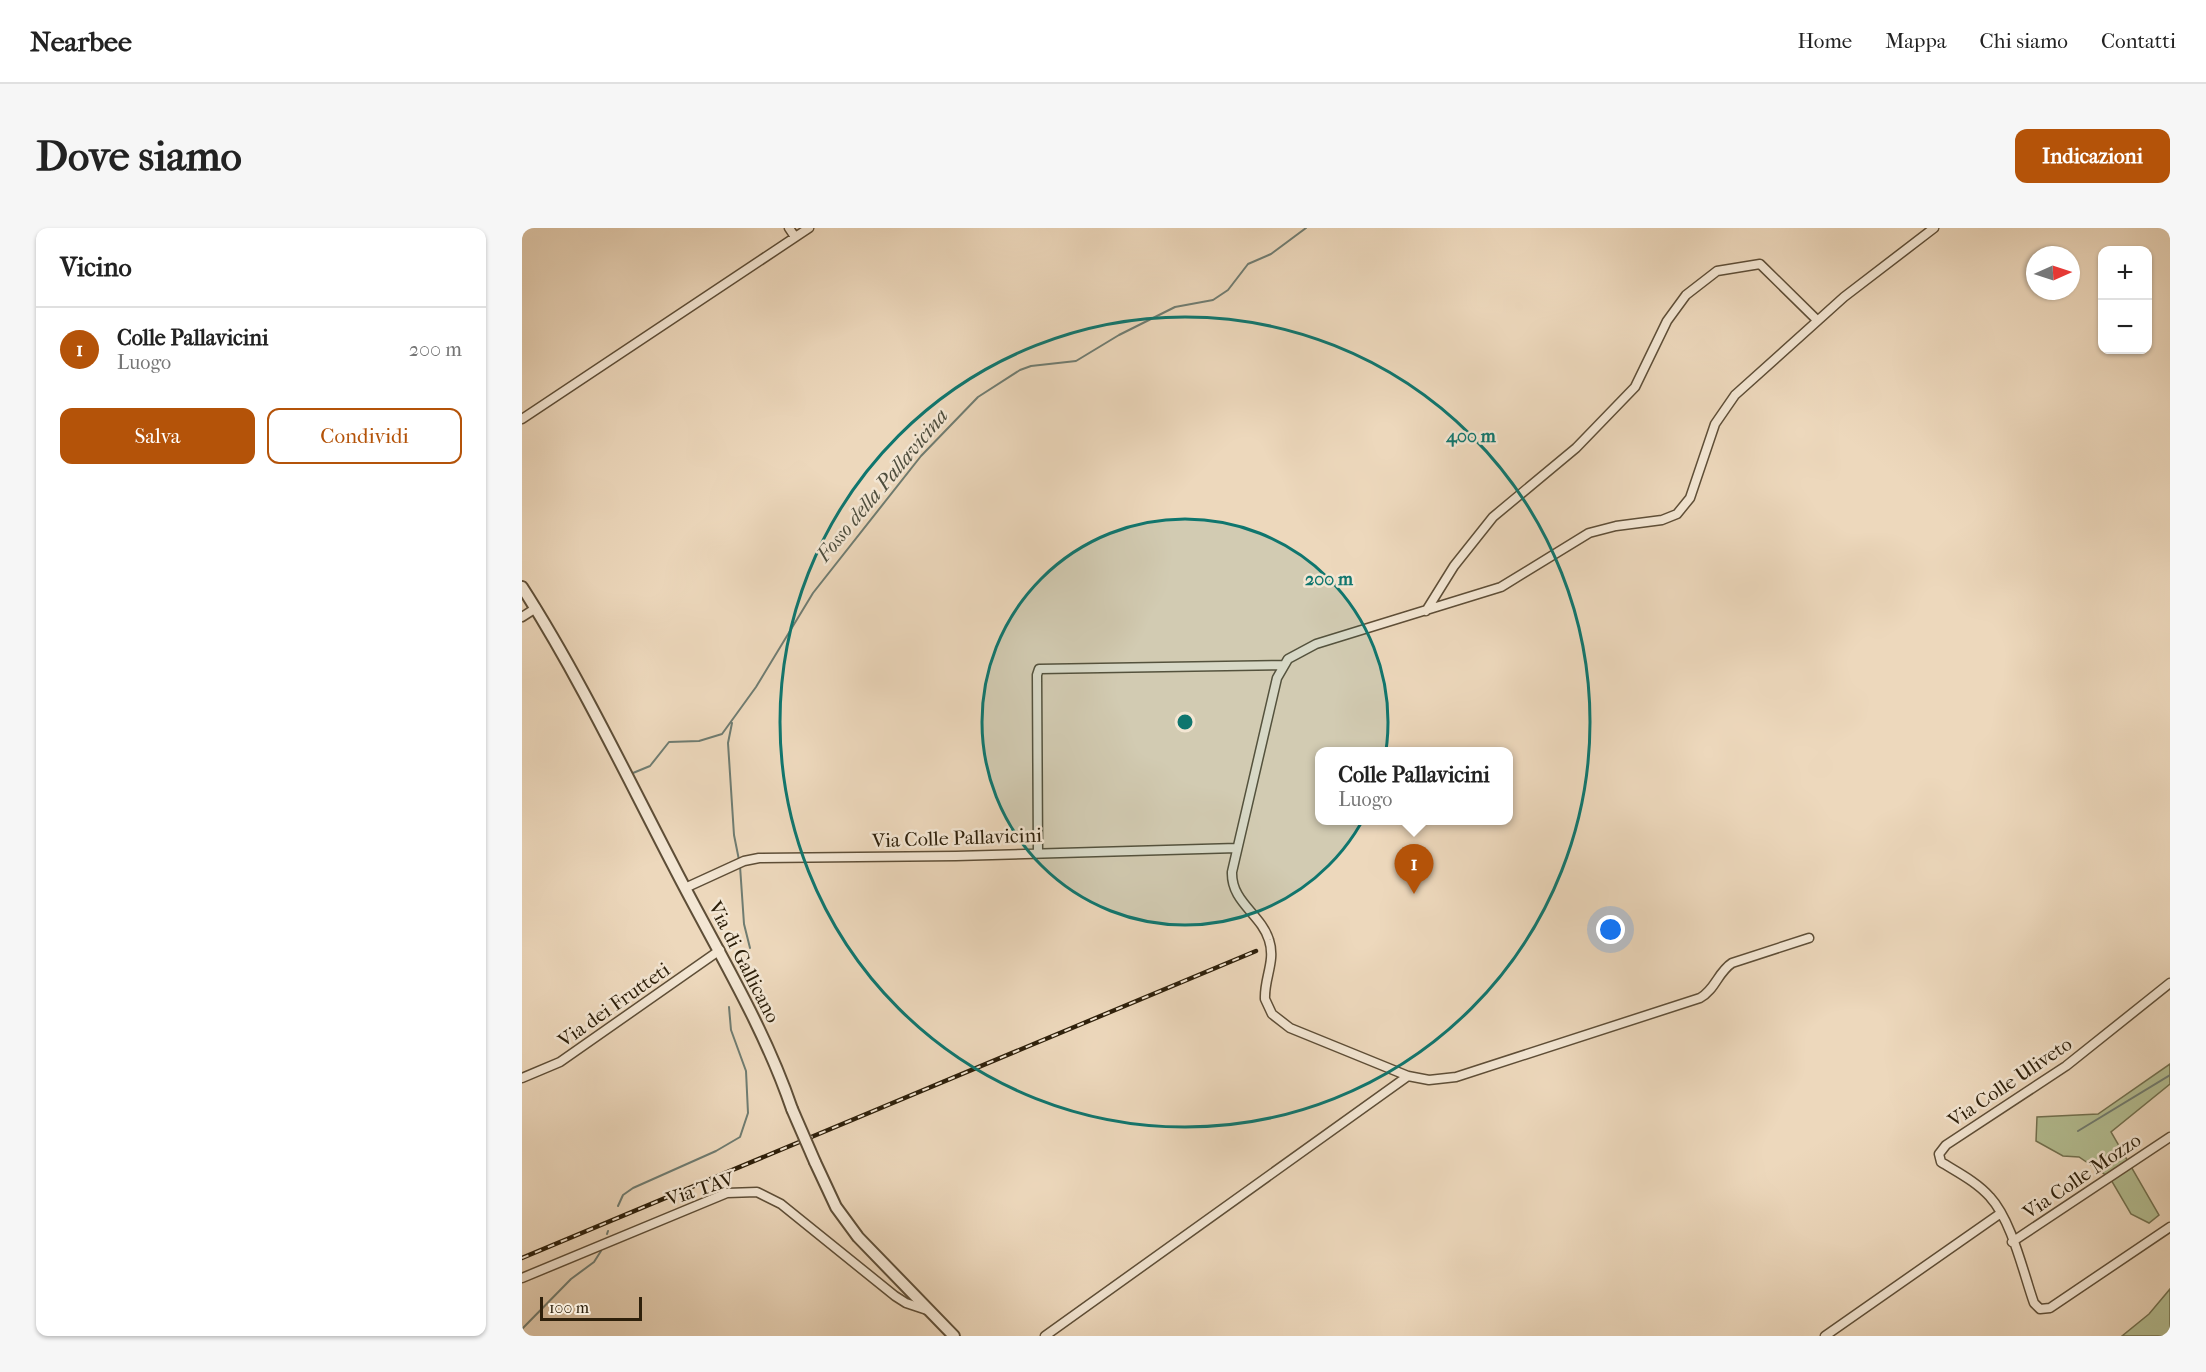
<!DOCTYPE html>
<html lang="it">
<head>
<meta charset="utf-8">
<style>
	:root { --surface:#fff; --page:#f6f6f6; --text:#222; --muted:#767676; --line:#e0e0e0; --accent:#b45309 }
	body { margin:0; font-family:"IM FELL French Canon",serif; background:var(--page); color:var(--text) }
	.controls { position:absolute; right:18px; top:18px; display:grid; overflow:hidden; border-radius:12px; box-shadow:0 2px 4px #0004 }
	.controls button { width:54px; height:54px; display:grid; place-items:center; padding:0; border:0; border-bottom:2px solid var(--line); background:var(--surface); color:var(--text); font:30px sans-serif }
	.compass { position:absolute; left:1504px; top:18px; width:54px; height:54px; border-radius:50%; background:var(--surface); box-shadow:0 2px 4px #0004; rotate:87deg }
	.scale { position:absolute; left:18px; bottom:15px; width:102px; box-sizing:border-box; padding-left:6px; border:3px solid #2e200b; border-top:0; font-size:16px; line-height:21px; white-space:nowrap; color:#2e200b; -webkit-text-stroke:4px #f3e6d3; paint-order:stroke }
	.you { position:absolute; left:1089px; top:702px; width:21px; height:21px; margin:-15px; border:4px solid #fff; border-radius:50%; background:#1a73e8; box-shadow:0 0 0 9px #1a73e833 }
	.badge { display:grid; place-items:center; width:39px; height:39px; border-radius:50%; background:var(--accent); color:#fff; font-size:20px; font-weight:700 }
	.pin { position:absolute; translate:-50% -50px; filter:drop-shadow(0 2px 3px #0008) }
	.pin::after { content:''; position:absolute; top:32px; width:21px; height:18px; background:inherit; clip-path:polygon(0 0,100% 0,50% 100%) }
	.popup { position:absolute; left:793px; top:519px; width:198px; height:78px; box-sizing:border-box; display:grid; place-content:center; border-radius:12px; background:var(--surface); filter:drop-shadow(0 2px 4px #0005); font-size:20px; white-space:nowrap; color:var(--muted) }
	.popup b { font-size:22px; color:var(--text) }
	.popup::after { content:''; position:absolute; left:50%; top:100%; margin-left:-12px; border:12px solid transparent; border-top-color:var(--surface) }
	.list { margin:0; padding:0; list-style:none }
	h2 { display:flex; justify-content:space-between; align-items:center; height:78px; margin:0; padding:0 24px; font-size:26px }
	h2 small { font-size:20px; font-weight:400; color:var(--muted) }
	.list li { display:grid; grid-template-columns:39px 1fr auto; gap:18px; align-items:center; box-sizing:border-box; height:84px; padding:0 24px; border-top:2px solid var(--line) }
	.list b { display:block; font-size:22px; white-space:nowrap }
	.list p { margin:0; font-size:20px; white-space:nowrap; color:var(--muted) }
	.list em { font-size:20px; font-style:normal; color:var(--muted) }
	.actions { display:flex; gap:12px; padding:18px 24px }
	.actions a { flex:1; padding:14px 0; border:2px solid var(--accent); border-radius:12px; text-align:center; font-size:21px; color:var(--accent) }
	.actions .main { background:var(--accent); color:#fff }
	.map { position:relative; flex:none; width:1648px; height:1108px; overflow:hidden; border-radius:12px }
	header { display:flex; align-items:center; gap:36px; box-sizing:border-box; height:84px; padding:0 30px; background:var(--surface); border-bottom:2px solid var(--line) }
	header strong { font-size:28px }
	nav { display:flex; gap:33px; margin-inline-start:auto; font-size:21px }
	.intro { display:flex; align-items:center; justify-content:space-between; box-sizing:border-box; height:144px; padding:0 36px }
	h1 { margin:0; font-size:42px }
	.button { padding:15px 27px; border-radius:12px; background:var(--accent); color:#fff; font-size:21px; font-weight:700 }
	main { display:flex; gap:36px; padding:0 36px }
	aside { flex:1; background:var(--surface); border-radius:12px; box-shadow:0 2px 4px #0004 }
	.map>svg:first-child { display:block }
	.green { fill:#b4bf93; stroke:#71704f; stroke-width:1.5 }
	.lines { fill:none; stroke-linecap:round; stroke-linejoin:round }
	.stream { stroke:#6f7c71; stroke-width:2 }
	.minor-casing { stroke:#5e4e37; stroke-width:11 }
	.tertiary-casing { stroke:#5e4e37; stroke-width:14 }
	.minor { stroke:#f3e6d3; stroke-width:8 }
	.tertiary { stroke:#f3e6d3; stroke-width:10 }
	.rail-casing { stroke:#2e200b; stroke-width:4.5 }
	.rail { stroke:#f3e6d3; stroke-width:2; stroke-dasharray:7; stroke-linecap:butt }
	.tertiary-bridge-casing { stroke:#5e4e37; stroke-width:14; stroke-linecap:butt }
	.tertiary-bridge { stroke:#f3e6d3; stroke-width:10 }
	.ring { fill:none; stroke:#0f766e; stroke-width:3 }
	.labels { text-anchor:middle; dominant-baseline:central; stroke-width:5; stroke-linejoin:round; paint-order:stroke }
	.street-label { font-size:20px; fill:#2e200b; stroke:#f3e6d3 }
	.water-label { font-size:21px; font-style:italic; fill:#4e4e3e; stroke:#f3e6d3 }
	.centre { fill:#0f766e; stroke:#f3e6d3; stroke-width:3 }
	.ring-label { font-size:18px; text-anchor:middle; font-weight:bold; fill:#0f766e; stroke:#f3e6d3; stroke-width:5; stroke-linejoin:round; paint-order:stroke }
</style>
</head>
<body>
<header>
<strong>Nearbee</strong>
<nav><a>Home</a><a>Mappa</a><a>Chi siamo</a><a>Contatti</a></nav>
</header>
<div class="intro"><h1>Dove siamo</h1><a class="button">Indicazioni</a></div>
<main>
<aside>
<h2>Vicino<small></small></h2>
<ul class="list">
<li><span class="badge">1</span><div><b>Colle Pallavicini</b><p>Luogo</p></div><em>200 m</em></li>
</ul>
<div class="actions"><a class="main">Salva</a><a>Condividi</a></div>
</aside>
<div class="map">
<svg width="1648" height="1108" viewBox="0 0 1648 1108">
	<rect width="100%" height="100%" fill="#edd8bc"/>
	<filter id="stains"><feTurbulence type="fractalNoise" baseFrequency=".00333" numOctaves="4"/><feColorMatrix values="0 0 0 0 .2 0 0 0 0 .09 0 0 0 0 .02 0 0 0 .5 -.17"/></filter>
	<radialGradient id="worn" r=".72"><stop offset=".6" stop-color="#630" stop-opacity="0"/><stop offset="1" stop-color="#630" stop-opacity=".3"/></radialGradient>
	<!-- green -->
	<path class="green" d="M 1648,836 L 1648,856 L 1589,904 L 1637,987 L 1627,995 L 1609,986 L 1588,950 L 1557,929 L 1541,928 L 1514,913 L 1515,889 L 1576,886 Z
		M 1648,1061 L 1648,1108 L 1600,1108 L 1627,1086 Z"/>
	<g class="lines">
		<!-- stream -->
		<path class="stream" d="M 210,495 L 206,515 L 212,607 L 217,632
			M 111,545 L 128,538 L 147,514 L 177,513 L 200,506 L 234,459 L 291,365 L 399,228 L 456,169 L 498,142 L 509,138 L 554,133 L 597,107 L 653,79 L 691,72 L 706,62 L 726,36 L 749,26 L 784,0
			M 218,638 L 222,696 L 228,720
			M 1556,903 L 1648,847
			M 96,978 L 101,967 L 111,960 L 194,923 L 218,909 L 226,885 L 224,843 L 209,802 L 207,779
			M 85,1006 L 86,1003
			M 0,1101 L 49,1051 L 72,1034 L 79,1023
			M 1647,1108 L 1648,1107"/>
		<!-- minor casing -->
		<g class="minor-casing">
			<path id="minor" d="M 267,0 L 273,9
				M 0,191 L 287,0
				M 904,383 L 932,338 L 971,289 L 1054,220 L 1113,159 L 1145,93 L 1164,67 L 1195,43 L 1238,36 L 1295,92
				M 0,389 L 14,380
				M 516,625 L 515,447 L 517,441 L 761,437
				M 163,660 L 222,633 L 237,630 L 434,628 L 715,620
				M 1287,710 L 1210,735 C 1196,744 1193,762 1178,770 L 934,849 L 907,852 L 886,848 L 768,800 L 750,786 L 743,771 C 742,750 754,733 747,712 C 739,686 709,674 710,644 L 755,450 L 766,431 L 794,416 L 979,359 L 1067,305 L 1094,298 L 1140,292 L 1155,286 L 1168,270 L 1193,196 L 1213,167 L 1322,69 L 1412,0
				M 1648,755 L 1544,838 L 1424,917 L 1417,926 L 1419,934 C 1435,944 1455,954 1468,969 C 1490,993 1501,1044 1512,1075 L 1518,1081 L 1528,1080 L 1648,999
				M 0,850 L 38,834 L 198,722
				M 1490,1014 L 1648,909
				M 0,1050 L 205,965 L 235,964 L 259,976 L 373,1068 L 384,1075 L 408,1083
				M 523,1108 L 886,848
				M 1303,1108 L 1479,985"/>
		</g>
		<!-- tertiary casing -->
		<g class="tertiary-casing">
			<path id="tertiary" d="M 0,359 C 57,448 103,545 152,639 C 193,719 241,796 270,881
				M 293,934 L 314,979 L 336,1009 L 432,1108"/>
		</g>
		<!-- minor -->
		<use href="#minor" class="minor"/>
		<!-- tertiary -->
		<use href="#tertiary" class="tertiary"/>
		<!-- rail casing -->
		<g class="rail-casing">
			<path id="rail" d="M 0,1030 L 734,723"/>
		</g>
		<!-- rail -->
		<use href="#rail" class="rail"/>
		<!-- tertiary-bridge casing -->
		<g class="tertiary-bridge-casing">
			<path id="tertiary-bridge" d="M 270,881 L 293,934"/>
		</g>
		<!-- tertiary-bridge -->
		<use href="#tertiary-bridge" class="tertiary-bridge"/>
	</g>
	<!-- distance rings -->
	<circle cx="663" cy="494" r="203" fill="#0f766e" fill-opacity=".12"/>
	<g class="ring">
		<circle cx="663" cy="494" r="203"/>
		<circle cx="663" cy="494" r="405"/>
	</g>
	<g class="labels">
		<!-- street labels -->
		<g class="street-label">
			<text transform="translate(435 610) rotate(-2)">Via Colle Pallavicini</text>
			<text transform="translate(222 734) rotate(63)">Via di Gallicano</text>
			<text transform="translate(92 777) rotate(-35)">Via dei Frutteti</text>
			<text transform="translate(1488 854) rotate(-34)">Via Colle Uliveto</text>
			<text transform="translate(1560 948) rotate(-34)">Via Colle Mozzo</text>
			<text transform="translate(178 961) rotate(-18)">Via TAV</text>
		</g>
		<!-- water labels -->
		<g class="water-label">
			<text transform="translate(360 257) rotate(-50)">Fosso della Pallavicina</text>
		</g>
	</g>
	<circle cx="663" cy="494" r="9" class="centre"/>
	<g class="ring-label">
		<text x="949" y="214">400 m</text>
		<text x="807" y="357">200 m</text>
	</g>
	<rect width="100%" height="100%" filter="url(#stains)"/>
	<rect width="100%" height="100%" fill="url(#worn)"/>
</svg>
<div class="controls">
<button>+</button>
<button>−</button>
</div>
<svg class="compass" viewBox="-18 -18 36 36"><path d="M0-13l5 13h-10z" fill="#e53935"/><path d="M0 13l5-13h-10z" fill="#767676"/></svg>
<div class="scale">100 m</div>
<div class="you"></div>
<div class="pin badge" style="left:892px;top:666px">1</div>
<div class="popup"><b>Colle Pallavicini</b>Luogo</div>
</div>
</main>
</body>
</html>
